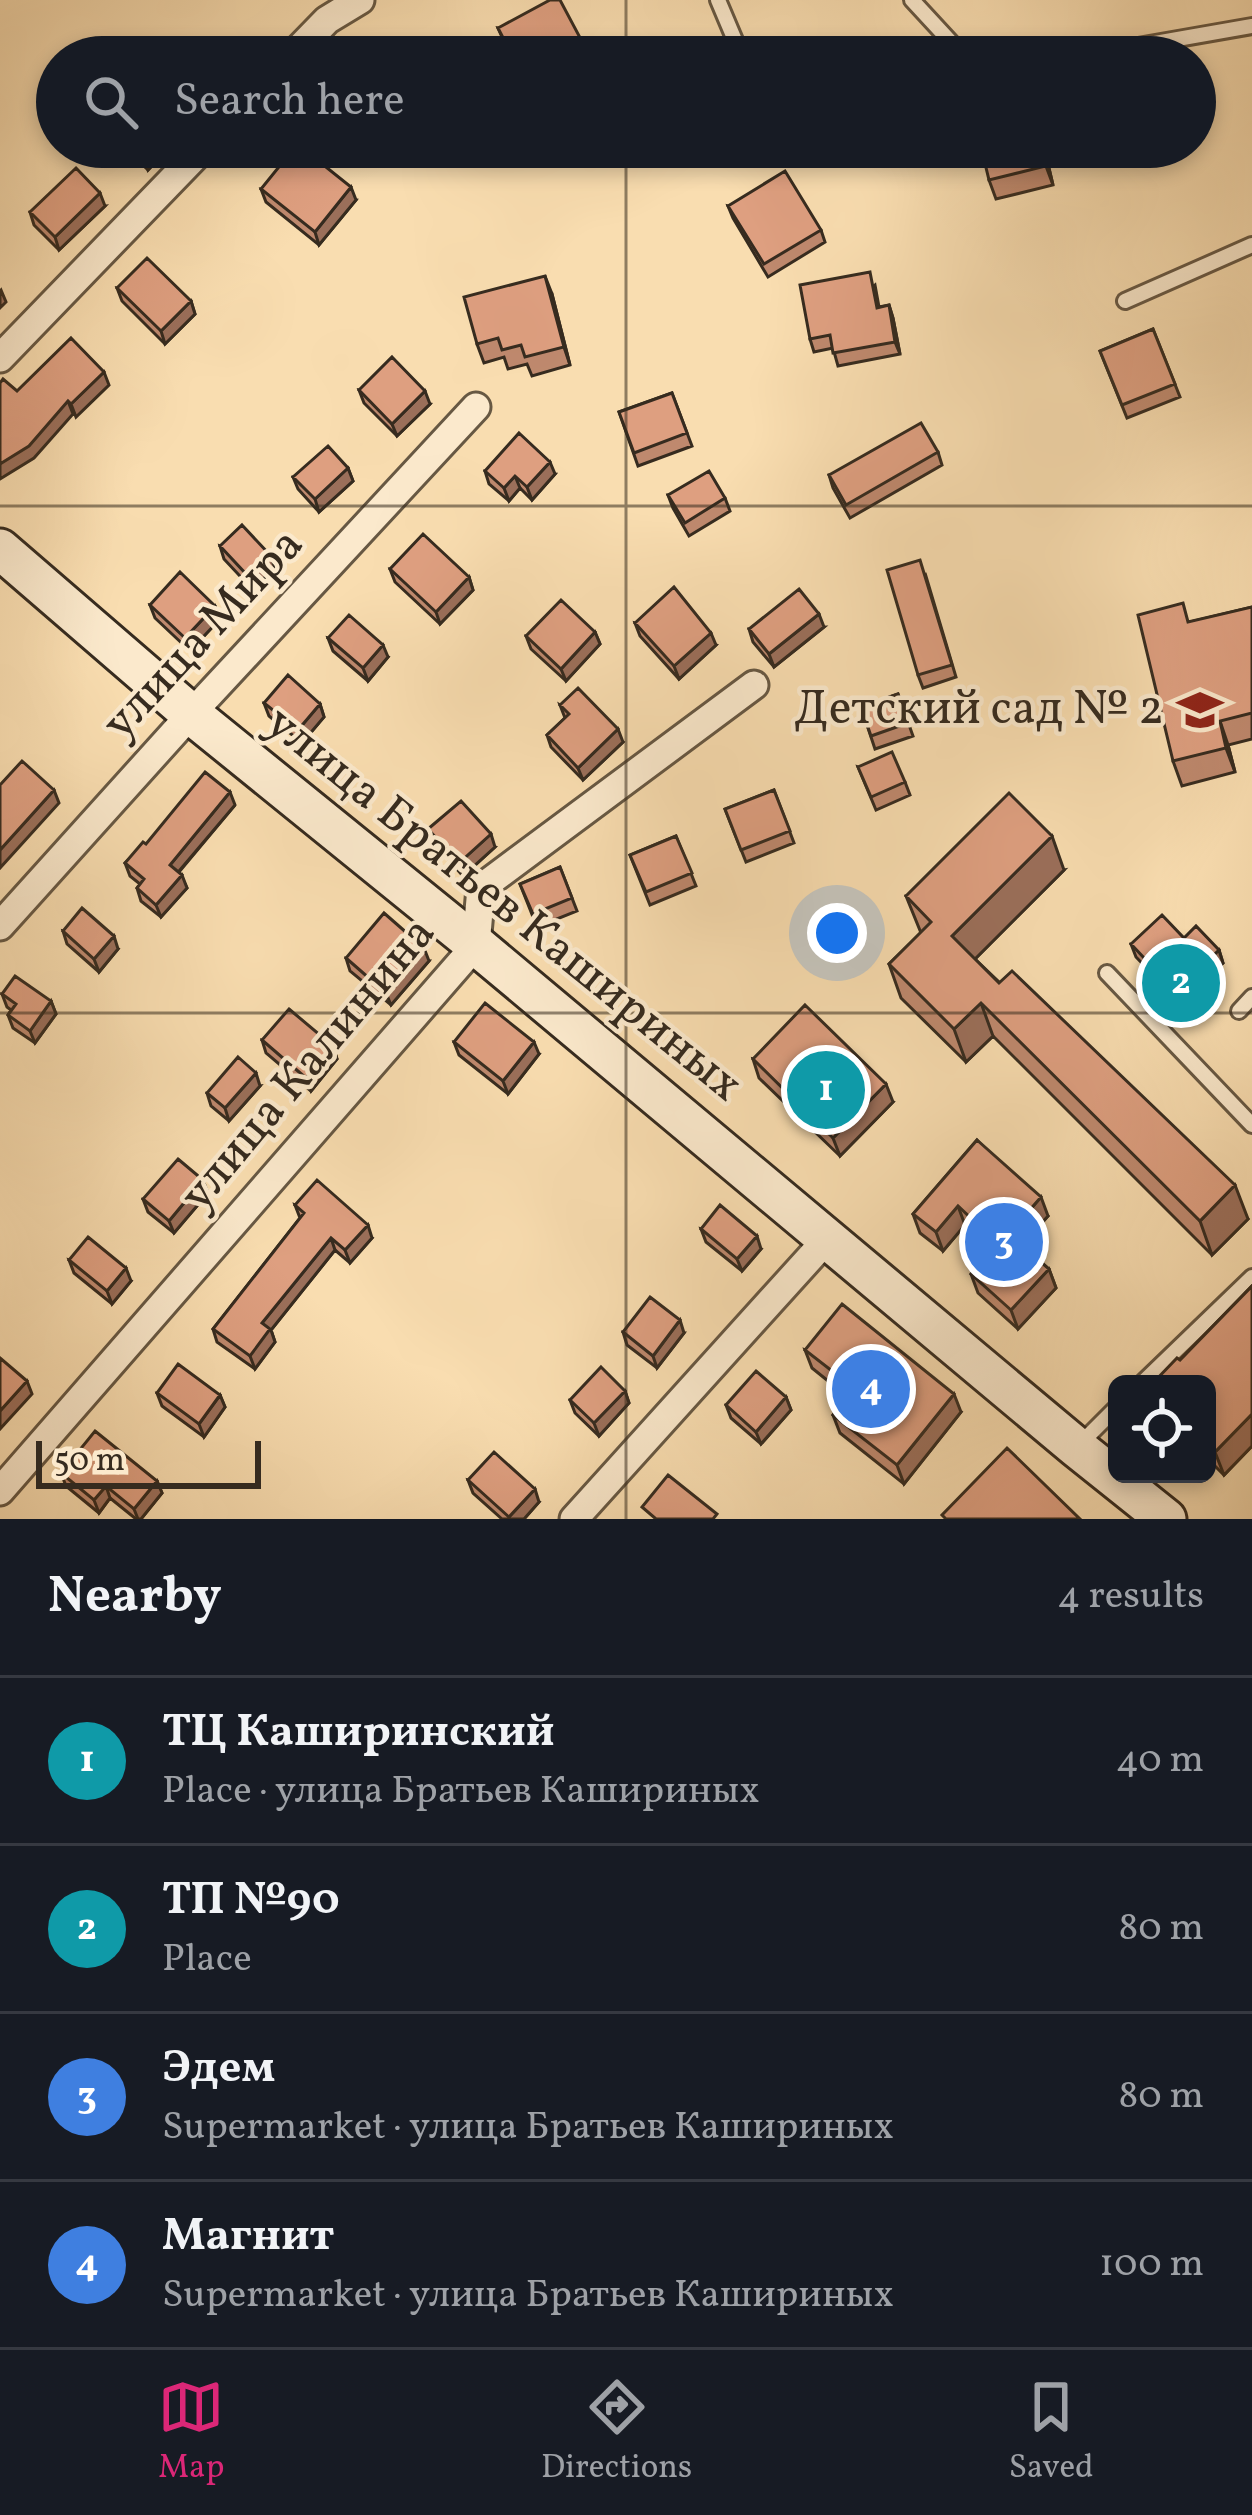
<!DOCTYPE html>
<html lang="en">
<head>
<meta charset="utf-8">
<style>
	:root { --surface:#171b24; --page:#242831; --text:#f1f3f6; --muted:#9ea1a6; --line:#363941; --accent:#db2777 }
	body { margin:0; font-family:Vollkorn,serif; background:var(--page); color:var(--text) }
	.controls { position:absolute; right:36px; bottom:36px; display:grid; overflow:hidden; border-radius:18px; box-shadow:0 6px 18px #0003 }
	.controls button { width:108px; height:108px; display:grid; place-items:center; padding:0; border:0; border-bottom:3px solid var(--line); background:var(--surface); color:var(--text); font:60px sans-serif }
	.scale { position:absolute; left:36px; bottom:30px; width:225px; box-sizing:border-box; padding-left:12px; border:6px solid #362b1f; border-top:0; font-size:33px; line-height:42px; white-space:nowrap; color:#362b1f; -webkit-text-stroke:9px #fbe9cc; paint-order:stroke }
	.you { position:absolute; left:837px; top:933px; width:42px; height:42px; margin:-30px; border:9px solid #fff; border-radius:50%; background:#1a73e8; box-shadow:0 0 0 18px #1a73e833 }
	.badge { display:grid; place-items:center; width:78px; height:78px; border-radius:50%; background:var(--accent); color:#fff; font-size:39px; font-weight:700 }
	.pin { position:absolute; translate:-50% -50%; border:6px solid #fff; box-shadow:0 3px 12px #0006 }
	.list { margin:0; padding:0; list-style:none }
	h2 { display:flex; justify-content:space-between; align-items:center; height:156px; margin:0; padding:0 48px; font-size:51px }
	h2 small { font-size:39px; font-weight:400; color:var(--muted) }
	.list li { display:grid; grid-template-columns:78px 1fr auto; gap:36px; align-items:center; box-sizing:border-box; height:168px; padding:0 48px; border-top:3px solid var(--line) }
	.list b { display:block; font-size:45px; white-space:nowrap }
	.list p { margin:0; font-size:39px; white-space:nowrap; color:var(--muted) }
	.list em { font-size:39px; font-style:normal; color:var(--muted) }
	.icon { flex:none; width:66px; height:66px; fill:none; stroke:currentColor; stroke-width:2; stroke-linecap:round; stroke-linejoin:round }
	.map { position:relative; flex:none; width:1252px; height:1519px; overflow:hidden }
	.search { position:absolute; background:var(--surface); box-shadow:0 6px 18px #0003; left:36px; right:36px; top:36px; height:132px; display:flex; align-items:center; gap:30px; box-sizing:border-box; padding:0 42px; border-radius:66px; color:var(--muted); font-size:45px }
	.sheet { height:828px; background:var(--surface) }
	nav { display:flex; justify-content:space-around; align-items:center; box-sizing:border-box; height:168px; border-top:3px solid var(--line); background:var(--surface); font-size:33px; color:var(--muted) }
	nav a { display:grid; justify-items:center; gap:6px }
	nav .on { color:var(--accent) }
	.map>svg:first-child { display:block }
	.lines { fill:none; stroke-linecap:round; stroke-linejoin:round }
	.service-casing { stroke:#675843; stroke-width:20 }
	.minor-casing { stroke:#675843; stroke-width:33 }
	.secondary-casing { stroke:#362b1f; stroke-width:45 }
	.service { stroke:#fbe9cc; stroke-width:14 }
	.minor { stroke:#fbe9cc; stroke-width:27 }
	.secondary { stroke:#fbe9cc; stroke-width:39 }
	.wall { fill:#bf896e; stroke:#362b1f; stroke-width:3 }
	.shaded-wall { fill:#9b6f5a; stroke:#362b1f; stroke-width:3 }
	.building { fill:#de9f80; stroke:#362b1f; stroke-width:3 }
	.grid { fill:none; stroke:#362b1f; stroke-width:3; stroke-opacity:0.55 }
	.labels { text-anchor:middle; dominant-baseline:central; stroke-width:9; stroke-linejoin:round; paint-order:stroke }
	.street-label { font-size:48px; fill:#362b1f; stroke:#fbe9cc }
	.poi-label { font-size:48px; fill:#362b1f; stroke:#fbe9cc; text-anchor:end }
</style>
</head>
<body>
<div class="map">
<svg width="1252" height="1519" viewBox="0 0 1252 1519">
	<rect width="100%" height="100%" fill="#f9ddb0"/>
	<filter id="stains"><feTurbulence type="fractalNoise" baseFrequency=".00167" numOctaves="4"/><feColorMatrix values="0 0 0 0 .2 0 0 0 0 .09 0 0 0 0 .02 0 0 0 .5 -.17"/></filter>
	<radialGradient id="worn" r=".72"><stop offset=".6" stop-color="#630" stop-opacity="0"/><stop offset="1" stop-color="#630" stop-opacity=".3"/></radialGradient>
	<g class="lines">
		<!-- service casing -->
		<g class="service-casing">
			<path id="service" d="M 718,0 L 742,57
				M 912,0 L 960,52 L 1002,57
				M 1075,57 L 1252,26
				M 1125,301 L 1252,245
				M 1107,973 L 1252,1125
				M 1239,1011 L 1252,997
				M 1141,1384 L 1252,1277
				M 1078,1446 L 1117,1407"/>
		</g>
		<!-- minor casing -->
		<g class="minor-casing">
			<path id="minor" d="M 291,57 L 327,20 L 360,0
				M 0,358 L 204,147
				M 0,926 L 191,714 L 476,407
				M 0,1491 L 476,945 L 481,888 L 754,685
				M 574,1519 L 827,1239"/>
		</g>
		<!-- secondary casing -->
		<g class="secondary-casing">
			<path id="secondary" d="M 0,549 L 191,714 L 476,945 L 1076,1447 L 1166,1519"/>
		</g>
		<!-- service -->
		<use href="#service" class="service"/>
		<!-- minor -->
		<use href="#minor" class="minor"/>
		<!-- secondary -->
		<use href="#secondary" class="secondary"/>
	</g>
	<!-- wall -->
	<path class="wall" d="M 498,28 L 585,47 L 588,57 L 511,57 Z
		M 124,147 L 170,147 L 148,170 Z
		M 1044,147 L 1053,185 L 996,199 L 989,180 Z
		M 261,189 L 356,200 L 319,245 L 266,202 Z
		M 105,206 L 59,250 L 34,225 L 30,212 Z
		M 728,206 L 821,230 L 825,242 L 768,277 L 733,218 Z
		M 875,285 L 879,307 L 889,305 L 893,318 L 900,354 L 838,366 L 833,348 L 814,352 L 810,339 Z
		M 117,288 L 191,301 L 195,314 L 165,344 L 122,301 Z
		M 552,294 L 570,365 L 532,376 L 527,364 L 508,369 L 504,357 L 484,363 L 477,344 Z
		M 1153,329 L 1180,397 L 1127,418 L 1100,351 Z
		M 359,390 L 430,404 L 397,436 L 364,403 Z
		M 672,393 L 692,446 L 638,466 L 619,412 Z
		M 938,452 L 942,465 L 850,518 L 833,488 L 829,475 Z
		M 348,468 L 353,481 L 319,512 L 298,489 L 293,477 Z
		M 485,471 L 555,474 L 532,500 L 520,488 L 509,501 L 489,484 Z
		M 668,495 L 725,498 L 730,511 L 689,536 L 673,508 Z
		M 220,546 L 275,568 L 252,589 L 224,559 Z
		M 390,569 L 469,577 L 473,590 L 440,624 L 395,582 Z
		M 925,573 L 956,677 L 923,688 L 918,675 Z
		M 150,605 L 220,619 L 190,651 L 155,618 Z
		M 1252,607 L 1252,739 L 1228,745 L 1235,772 L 1182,786 L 1173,761 L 1190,622 Z
		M 635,623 L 716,645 L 679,679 L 640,636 Z
		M 824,627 L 774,667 L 753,642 L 749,629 Z
		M 595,632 L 600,644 L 566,681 L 531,649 L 526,636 Z
		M 328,638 L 388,657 L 368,681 L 333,651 Z
		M 898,694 L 913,736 L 875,749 L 861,707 Z
		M 264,703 L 320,704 L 324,717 L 302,743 L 269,716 Z
		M 560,705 L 623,742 L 583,780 L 551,747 L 547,735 L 565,718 Z
		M 858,767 L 905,782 L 910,795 L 876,810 Z
		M 774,790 L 794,843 L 746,862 L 725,809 Z
		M 235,805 L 179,872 L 187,888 L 161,917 L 141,901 L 137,888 L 140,884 L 130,876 L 125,863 L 146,844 Z
		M 428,829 L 495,847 L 463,876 L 433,842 Z
		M 676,836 L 696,886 L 650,905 L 630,855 Z
		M 560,867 L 577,911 L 537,927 L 520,884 Z
		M 1064,870 L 975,959 L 1248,1219 L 1212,1255 L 993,1036 L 966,1062 L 901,998 L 889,964 L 921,933 L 906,896 Z
		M 63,931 L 118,949 L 99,972 L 67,944 Z
		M 1184,938 L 1219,950 L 1223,963 L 1180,1003 L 1136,957 L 1131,944 Z
		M 346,958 L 429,961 L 391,1005 L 350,971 Z
		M 2,994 L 51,1001 L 56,1014 L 35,1043 L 13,1028 L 8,1015 L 11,1010 L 7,1007 Z
		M 262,1040 L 333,1046 L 337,1059 L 311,1091 L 266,1053 Z
		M 454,1042 L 539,1054 L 508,1094 L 459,1055 Z
		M 753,1059 L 893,1102 L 840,1156 L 759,1078 Z
		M 260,1086 L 229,1121 L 211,1106 L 207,1093 Z
		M 977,1140 L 1048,1216 L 1022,1245 L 1049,1269 L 1056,1288 L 1018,1329 L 978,1293 L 971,1274 L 990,1249 L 965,1225 L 943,1251 L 920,1233 L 913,1214 Z
		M 208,1193 L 174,1233 L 148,1212 L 143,1199 Z
		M 295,1205 L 372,1238 L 350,1263 L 335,1250 L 271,1330 L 275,1342 L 255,1369 L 217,1342 L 213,1329 L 300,1218 Z
		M 701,1229 L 761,1249 L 742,1271 L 706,1242 Z
		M 69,1260 L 131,1281 L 112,1304 L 74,1273 Z
		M 1252,1286 L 1252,1446 L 1224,1475 L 1207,1458 L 1207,1384 L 1180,1360 Z
		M 623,1332 L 684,1333 L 657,1368 L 627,1345 Z
		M 805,1350 L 961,1412 L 904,1484 L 840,1433 L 833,1415 L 848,1397 L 812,1368 Z
		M 625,1391 L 629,1403 L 599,1436 L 575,1413 L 570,1400 Z
		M 157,1393 L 220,1395 L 225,1407 L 204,1437 L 162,1406 Z
		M 786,1397 L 791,1410 L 761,1444 L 731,1418 L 726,1405 Z
		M 61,1473 L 157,1481 L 162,1493 L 141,1519 L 136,1519 L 110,1498 L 99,1513 L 66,1486 Z
		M 468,1480 L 539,1502 L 524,1519 L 502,1519 L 473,1493 Z"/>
	<!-- shaded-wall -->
	<path class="shaded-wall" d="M 153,147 L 170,147 L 148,170 L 144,157 Z
		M 421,147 L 441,147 L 425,158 Z
		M 1042,147 L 1044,147 L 1053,185 L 1046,166 Z
		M 351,187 L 356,200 L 319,245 L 315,232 Z
		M 100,193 L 105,206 L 59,250 L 55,237 Z
		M 545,276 L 552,294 L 570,365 L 564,347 Z
		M 1,290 L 6,302 L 0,308 L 0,291 Z
		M 191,301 L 195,314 L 165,344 L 161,331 Z
		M 889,305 L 893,318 L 900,354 L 895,342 Z
		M 104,372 L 109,385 L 76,417 L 71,404 Z
		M 425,391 L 430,404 L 397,436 L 392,424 Z
		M 68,401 L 73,414 L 34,458 L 0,479 L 0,464 Z
		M 550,462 L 555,474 L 532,500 L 527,487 Z
		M 348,468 L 353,481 L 319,512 L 315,499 Z
		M 515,476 L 520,488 L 509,501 L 504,488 Z
		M 270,555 L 275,568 L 252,589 L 248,576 Z
		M 469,577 L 473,590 L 440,624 L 436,612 Z
		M 215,606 L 220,619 L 190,651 L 185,638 Z
		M 819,614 L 824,627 L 774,667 L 769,654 Z
		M 595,632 L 600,644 L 566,681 L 561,669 Z
		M 711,633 L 716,645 L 679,679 L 674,666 Z
		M 383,645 L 388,657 L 368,681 L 363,668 Z
		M 320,704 L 324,717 L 302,743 L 298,730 Z
		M 1220,721 L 1228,745 L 1235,772 L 1226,748 Z
		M 618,729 L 623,742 L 583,780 L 578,768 Z
		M 54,790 L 59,803 L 0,868 L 0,850 Z
		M 230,792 L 235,805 L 174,877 L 170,865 Z
		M 491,834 L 495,847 L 463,876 L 459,863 Z
		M 1052,836 L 1064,870 L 964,970 L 952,936 Z
		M 182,875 L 187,888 L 161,917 L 156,905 Z
		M 114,936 L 118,949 L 99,972 L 94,959 Z
		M 424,948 L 429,961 L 391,1005 L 386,993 Z
		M 1219,950 L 1223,963 L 1180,1003 L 1175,991 Z
		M 51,1001 L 56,1014 L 35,1043 L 30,1031 Z
		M 981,1003 L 993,1036 L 966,1062 L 954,1029 Z
		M 534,1042 L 539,1054 L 508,1094 L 503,1081 Z
		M 333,1046 L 337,1059 L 311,1091 L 306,1078 Z
		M 256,1073 L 260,1086 L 229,1121 L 225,1108 Z
		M 886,1084 L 893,1102 L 840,1156 L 833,1138 Z
		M 203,1180 L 208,1193 L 174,1233 L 169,1221 Z
		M 1235,1185 L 1248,1219 L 1212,1255 L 1200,1221 Z
		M 1041,1197 L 1048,1216 L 1016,1252 L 1009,1234 Z
		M 958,1206 L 965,1225 L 943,1251 L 936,1232 Z
		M 368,1225 L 372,1238 L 350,1263 L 345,1250 Z
		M 757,1236 L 761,1249 L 742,1271 L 737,1259 Z
		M 331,1238 L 335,1250 L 271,1330 L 275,1342 L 255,1369 L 250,1356 L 262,1323 Z
		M 126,1268 L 131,1281 L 112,1304 L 107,1291 Z
		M 1049,1269 L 1056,1288 L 1018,1329 L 1011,1310 Z
		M 680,1320 L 684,1333 L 657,1368 L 653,1356 Z
		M 27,1381 L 32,1394 L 0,1429 L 0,1411 Z
		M 625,1391 L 629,1403 L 599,1436 L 594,1423 Z
		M 954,1394 L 961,1412 L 904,1484 L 897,1465 Z
		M 220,1395 L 225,1407 L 204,1437 L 199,1424 Z
		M 786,1397 L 791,1410 L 761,1444 L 756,1432 Z
		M 1252,1414 L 1252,1446 L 1224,1475 L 1215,1452 Z
		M 157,1481 L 162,1493 L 141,1519 L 138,1519 L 134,1509 Z
		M 106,1486 L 110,1498 L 99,1513 L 94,1500 Z
		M 535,1489 L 539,1502 L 524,1519 L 510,1519 L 509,1517 Z"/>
	<!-- building -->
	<path class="building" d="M 550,0 L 560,0 L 585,47 L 566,57 L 532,57 L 527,47 L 512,55 L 498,28 Z
		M 177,50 L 185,57 L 170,57 Z
		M 133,147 L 153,147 L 144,157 Z
		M 295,147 L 301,147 L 351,187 L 315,232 L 261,189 Z
		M 981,147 L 1042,147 L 1046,166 L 989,180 Z
		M 76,168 L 100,193 L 55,237 L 30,212 Z
		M 785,171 L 821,230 L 764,264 L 728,206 Z
		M 147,258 L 191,301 L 161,331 L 117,288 Z
		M 870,272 L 877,308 L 889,305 L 895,342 L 833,353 L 830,335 L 810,339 L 800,285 Z
		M 545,276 L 564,347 L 525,357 L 521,345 L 502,350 L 498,338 L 477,344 L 464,297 Z
		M 1153,329 L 1175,384 L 1122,405 L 1100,351 Z
		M 71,338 L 104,372 L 71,404 L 68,401 L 29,446 L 0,464 L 0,383 L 3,379 L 17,391 Z
		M 392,357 L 425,391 L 392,424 L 359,390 Z
		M 672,393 L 687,433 L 634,453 L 619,412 Z
		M 921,423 L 938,452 L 846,505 L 829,475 Z
		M 519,433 L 550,462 L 527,487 L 515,476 L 504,488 L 485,471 Z
		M 328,446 L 348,468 L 315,499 L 293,477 Z
		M 709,471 L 725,498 L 685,523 L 668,495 Z
		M 242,525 L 270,555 L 248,576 L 220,546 Z
		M 423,534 L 469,577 L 436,612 L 390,569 Z
		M 920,560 L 952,665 L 918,675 L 887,570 Z
		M 180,572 L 215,606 L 185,638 L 150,605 Z
		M 674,587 L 711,633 L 674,666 L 635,623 Z
		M 799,589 L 819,614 L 769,654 L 749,629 Z
		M 561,600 L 595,632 L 561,669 L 526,636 Z
		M 1183,603 L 1188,622 L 1252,607 L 1252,713 L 1220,721 L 1226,748 L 1173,761 L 1138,615 Z
		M 349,615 L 383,645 L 363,668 L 328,638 Z
		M 288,675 L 320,704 L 298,730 L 264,703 Z
		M 578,688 L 618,729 L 578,768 L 547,735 L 569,714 L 560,705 Z
		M 898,694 L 908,723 L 871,736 L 861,707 Z
		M 892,752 L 905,782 L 871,797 L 858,767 Z
		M 22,761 L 54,790 L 0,850 L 0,785 Z
		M 205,772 L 230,792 L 170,865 L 182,875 L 156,905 L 137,888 L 144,879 L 125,863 L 143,842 L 146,844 Z
		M 774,790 L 790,831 L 741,850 L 725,809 Z
		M 1009,793 L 1052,836 L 952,936 L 999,983 L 1012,971 L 1235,1185 L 1200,1221 L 981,1003 L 954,1029 L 889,964 L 931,922 L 906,896 Z
		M 461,801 L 491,834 L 459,863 L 428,829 Z
		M 676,836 L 692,873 L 646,892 L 630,855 Z
		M 560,867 L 572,898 L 533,914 L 520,884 Z
		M 82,908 L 114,936 L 94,959 L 63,931 Z
		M 384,913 L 424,948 L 386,993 L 346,958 Z
		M 1162,915 L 1184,938 L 1196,926 L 1219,950 L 1175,991 L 1131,944 Z
		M 15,976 L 51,1001 L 30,1031 L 8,1015 L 16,1004 L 2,994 Z
		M 485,1003 L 534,1042 L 503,1081 L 454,1042 Z
		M 805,1005 L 886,1084 L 833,1138 L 753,1059 Z
		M 289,1009 L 333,1046 L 306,1078 L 262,1040 Z
		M 238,1057 L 256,1073 L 225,1108 L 207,1093 Z
		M 977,1140 L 1041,1197 L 1009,1234 L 1049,1269 L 1011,1310 L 971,1274 L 996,1242 L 958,1206 L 936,1232 L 913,1214 Z
		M 178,1159 L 203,1180 L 169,1221 L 143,1199 Z
		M 317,1180 L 368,1225 L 345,1250 L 331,1238 L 262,1323 L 270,1329 L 250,1356 L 213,1329 L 304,1213 L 295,1205 Z
		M 720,1205 L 757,1236 L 737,1259 L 701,1229 Z
		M 88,1237 L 126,1268 L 107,1291 L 69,1260 Z
		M 1252,1286 L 1252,1414 L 1215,1452 L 1207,1444 L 1207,1384 L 1152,1384 L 1177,1358 L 1180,1360 Z
		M 650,1297 L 680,1320 L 653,1356 L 623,1332 Z
		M 842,1304 L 954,1394 L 897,1465 L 833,1415 L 854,1388 L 805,1350 Z
		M 0,1358 L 27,1381 L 0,1411 Z
		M 178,1364 L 220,1395 L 199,1424 L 157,1393 Z
		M 601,1367 L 625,1391 L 594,1423 L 570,1400 Z
		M 756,1371 L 786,1397 L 756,1432 L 726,1405 Z
		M 95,1431 L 157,1481 L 134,1509 L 106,1486 L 94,1500 L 61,1473 Z
		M 1007,1448 L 1080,1519 L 946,1519 L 942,1515 Z
		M 494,1452 L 535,1489 L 509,1517 L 468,1480 Z
		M 668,1475 L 717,1514 L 713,1519 L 656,1519 L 642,1507 Z"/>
	<!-- grid -->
	<path class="grid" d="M 626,0 L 626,57M 626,147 L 626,1519M 0,506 L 1252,506M 0,1013 L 1252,1013"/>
	<!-- icons -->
	<defs>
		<g id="school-bare" transform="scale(3.6)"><path d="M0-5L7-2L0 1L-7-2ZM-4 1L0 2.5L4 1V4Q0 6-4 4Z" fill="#8f2418" stroke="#fbe9cc" stroke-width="2.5" paint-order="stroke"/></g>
	</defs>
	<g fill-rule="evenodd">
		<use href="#school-bare" x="1200" y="710"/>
	</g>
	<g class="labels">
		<!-- street labels -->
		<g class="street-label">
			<text transform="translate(204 635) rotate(-47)">улица Мира</text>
			<text transform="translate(503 905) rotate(39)">улица Братьев Кашириных</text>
			<text transform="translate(309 1065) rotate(-50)">улица Калинина</text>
		</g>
		<!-- poi labels -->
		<g class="poi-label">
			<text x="1164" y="710">Детский сад № 2</text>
		</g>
	</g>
	<rect width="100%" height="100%" filter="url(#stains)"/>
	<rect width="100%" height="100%" fill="url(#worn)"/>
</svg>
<div class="controls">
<button><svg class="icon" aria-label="locate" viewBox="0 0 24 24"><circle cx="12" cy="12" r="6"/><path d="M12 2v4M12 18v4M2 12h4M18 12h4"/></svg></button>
</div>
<div class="scale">50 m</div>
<div class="you"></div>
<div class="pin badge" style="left:826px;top:1090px;background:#0f9aa8">1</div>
<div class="pin badge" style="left:1181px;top:983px;background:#0f9aa8">2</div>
<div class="pin badge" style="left:1004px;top:1242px;background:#3f7fe0">3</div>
<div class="pin badge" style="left:871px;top:1389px;background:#3f7fe0">4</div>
<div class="search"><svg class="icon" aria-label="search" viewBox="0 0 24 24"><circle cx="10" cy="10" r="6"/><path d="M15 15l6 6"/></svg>Search here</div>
</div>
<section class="sheet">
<h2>Nearby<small>4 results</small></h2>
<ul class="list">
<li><span class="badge" style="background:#0f9aa8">1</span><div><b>ТЦ Каширинский</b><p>Place · улица Братьев Кашириных</p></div><em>40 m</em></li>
<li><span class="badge" style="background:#0f9aa8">2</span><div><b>ТП №90</b><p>Place</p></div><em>80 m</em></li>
<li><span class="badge" style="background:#3f7fe0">3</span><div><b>Эдем</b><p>Supermarket · улица Братьев Кашириных</p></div><em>80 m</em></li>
<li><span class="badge" style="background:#3f7fe0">4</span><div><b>Магнит</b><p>Supermarket · улица Братьев Кашириных</p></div><em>100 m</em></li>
</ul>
</section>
<nav>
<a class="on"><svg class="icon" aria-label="map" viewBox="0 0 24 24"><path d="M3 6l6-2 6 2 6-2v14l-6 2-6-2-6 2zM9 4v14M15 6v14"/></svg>Map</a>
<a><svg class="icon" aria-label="directions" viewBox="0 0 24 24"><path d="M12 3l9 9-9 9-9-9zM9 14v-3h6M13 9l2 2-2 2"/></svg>Directions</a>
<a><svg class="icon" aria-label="saved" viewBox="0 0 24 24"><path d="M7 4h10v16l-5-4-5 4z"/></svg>Saved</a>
</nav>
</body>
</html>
